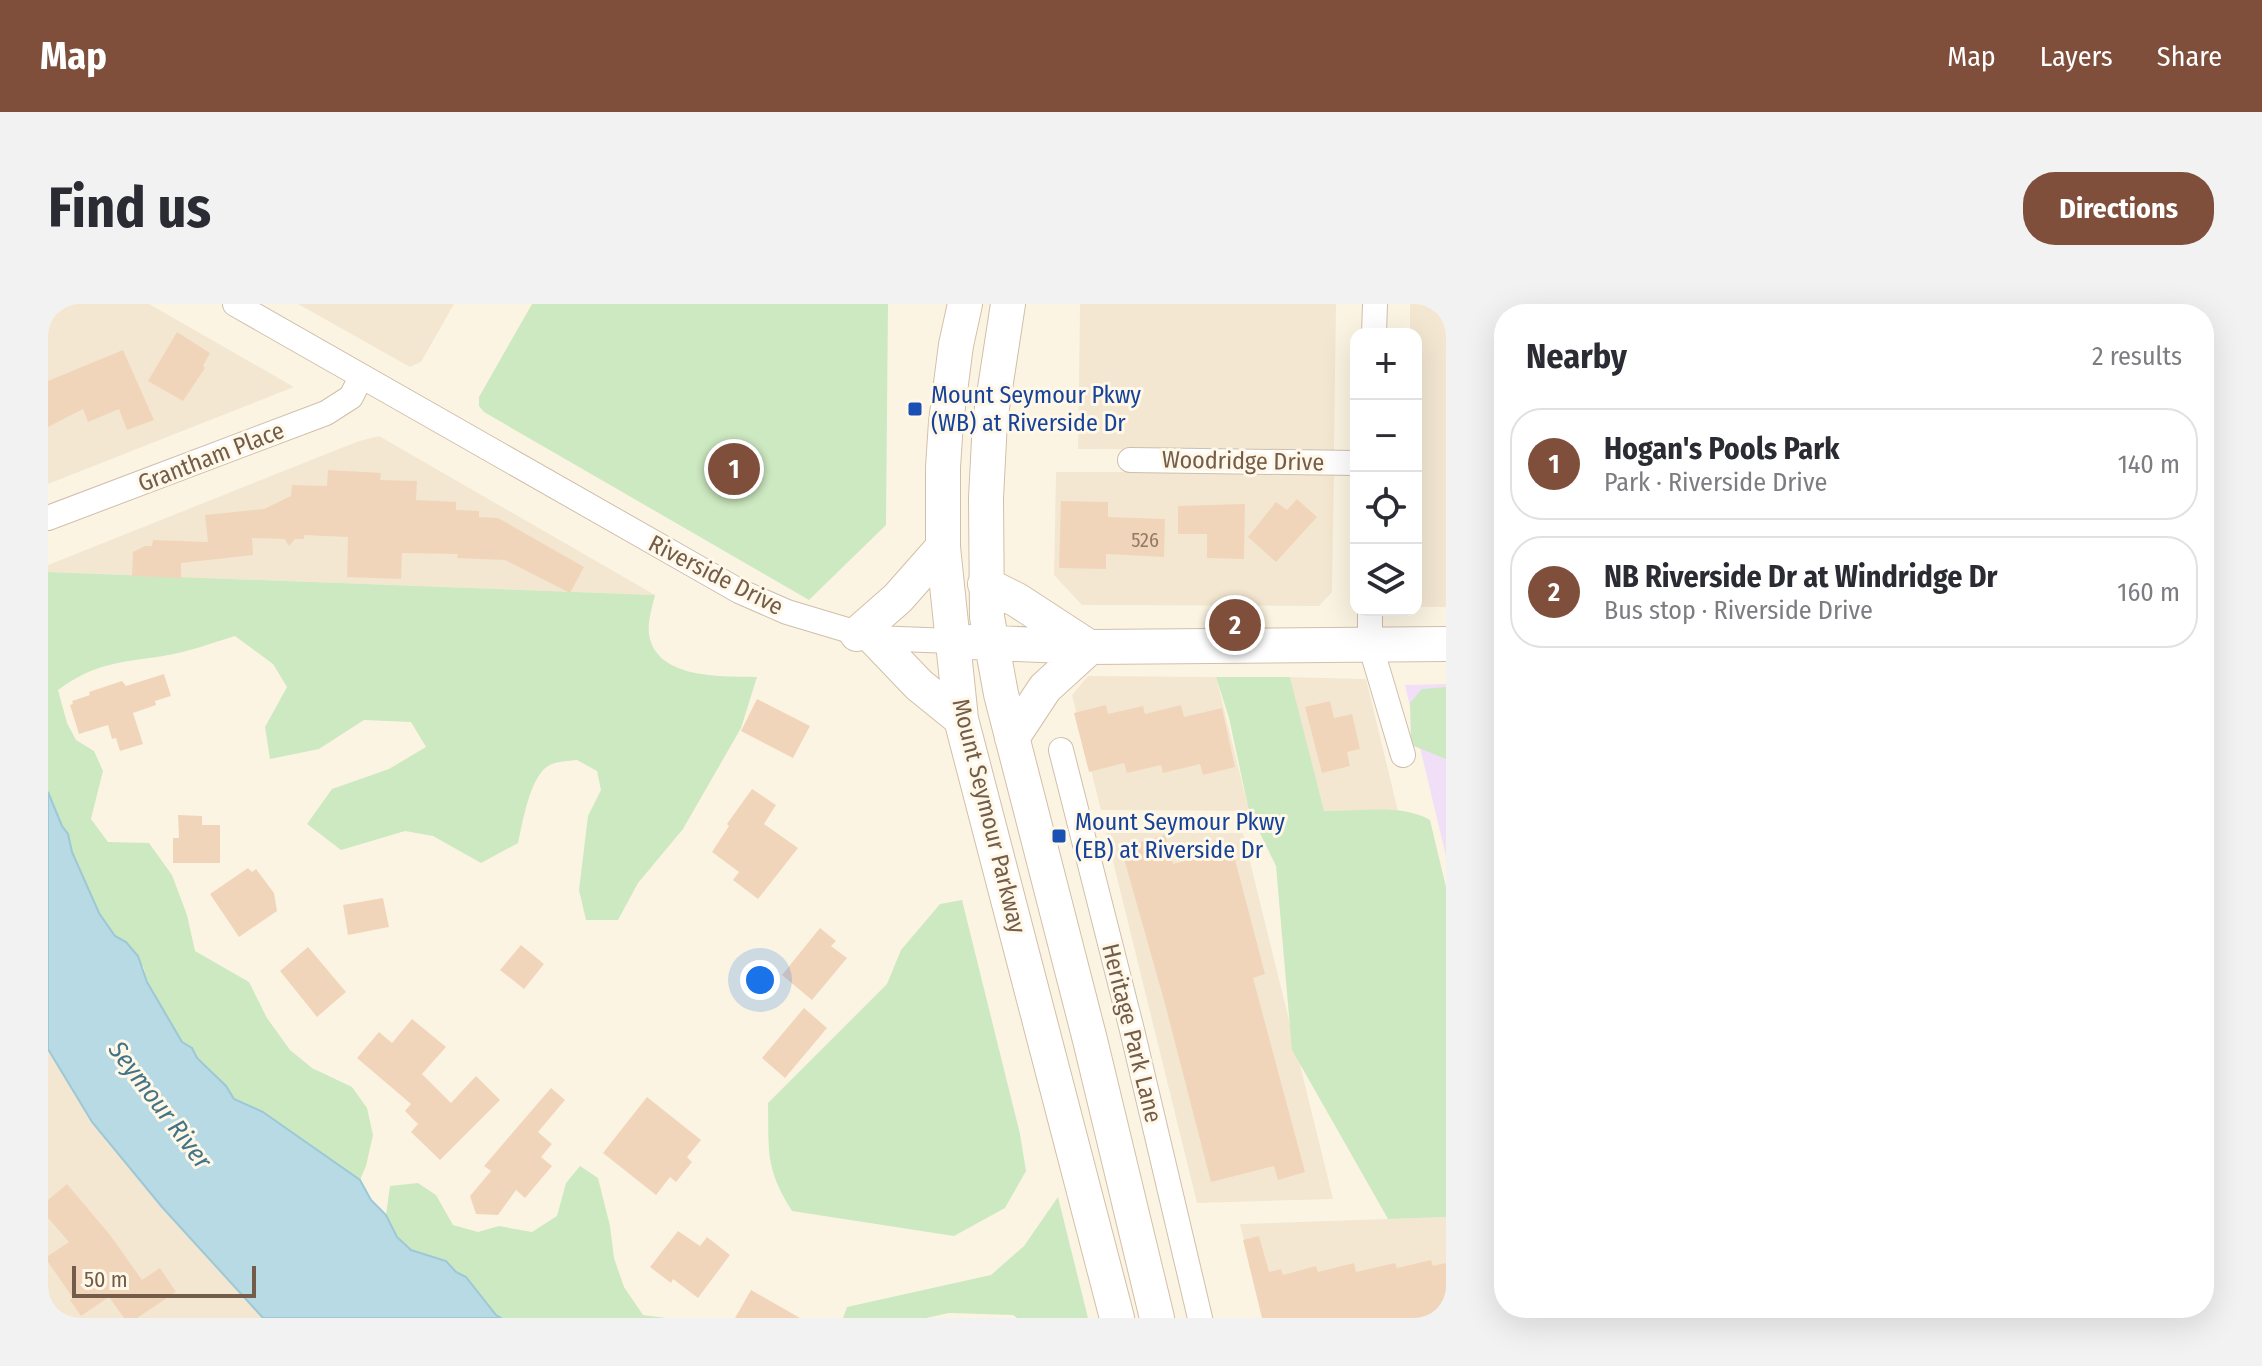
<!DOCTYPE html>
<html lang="en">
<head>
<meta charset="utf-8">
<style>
	:root { --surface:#fff; --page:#f2f2f3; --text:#2b2b33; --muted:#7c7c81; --line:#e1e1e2; --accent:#7f4f3c }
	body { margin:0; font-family:"Fira Sans Condensed",sans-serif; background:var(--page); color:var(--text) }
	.controls { position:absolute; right:24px; top:24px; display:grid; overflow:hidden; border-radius:16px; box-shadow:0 8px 32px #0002 }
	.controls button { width:72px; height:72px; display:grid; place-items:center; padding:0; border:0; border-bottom:2px solid var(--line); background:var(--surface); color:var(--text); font:40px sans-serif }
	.scale { position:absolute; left:24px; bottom:20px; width:184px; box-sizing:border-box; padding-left:8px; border:4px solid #735c49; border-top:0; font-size:22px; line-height:28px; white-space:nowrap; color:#735c49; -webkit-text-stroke:6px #fff8e8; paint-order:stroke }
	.you { position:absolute; left:712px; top:676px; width:28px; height:28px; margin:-20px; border:6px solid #fff; border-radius:50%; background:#1a73e8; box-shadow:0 0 0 12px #1a73e833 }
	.badge { display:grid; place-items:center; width:52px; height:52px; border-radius:50%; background:var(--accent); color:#fff; font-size:26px; font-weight:700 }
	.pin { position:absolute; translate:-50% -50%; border:4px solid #fff; box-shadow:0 2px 8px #0006 }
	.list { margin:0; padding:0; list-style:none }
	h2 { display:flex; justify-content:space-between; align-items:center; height:104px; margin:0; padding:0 32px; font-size:34px }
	h2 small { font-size:26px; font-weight:400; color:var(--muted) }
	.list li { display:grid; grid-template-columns:52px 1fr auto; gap:24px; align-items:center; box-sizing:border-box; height:112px; margin:0 16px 16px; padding:0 16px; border:2px solid var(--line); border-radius:32px }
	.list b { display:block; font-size:30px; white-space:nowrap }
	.list p { margin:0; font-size:26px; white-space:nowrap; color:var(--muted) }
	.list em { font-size:26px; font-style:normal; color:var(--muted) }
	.icon { flex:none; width:44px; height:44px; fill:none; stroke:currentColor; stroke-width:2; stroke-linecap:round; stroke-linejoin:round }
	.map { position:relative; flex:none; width:1398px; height:1014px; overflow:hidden; border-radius:32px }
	header { display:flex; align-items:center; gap:48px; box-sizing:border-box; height:112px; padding:0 40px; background:var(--accent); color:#fff }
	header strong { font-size:38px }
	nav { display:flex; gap:44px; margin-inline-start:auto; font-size:28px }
	.intro { display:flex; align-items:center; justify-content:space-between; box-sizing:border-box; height:192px; padding:0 48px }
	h1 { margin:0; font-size:56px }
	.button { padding:20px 36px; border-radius:32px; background:var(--accent); color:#fff; font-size:28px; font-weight:700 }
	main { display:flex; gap:48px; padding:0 48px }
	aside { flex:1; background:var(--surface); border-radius:32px; box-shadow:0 8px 32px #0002 }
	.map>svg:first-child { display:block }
	.residential { fill:#f3e7d1 }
	.education { fill:#f1dff8 }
	.green { fill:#cde9c1 }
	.water { fill:#b7dae5; stroke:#9dc8d6; stroke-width:2 }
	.building { fill:#f1d5ba }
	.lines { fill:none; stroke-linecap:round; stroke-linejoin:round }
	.minor-casing { stroke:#cfbfac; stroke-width:26 }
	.secondary-casing { stroke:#d2bfa9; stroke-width:36 }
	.minor { stroke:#fff; stroke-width:24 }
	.secondary { stroke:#fff; stroke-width:34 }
	.transit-dot { fill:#1a4fb4; stroke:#fff8e8; stroke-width:3 }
	.labels { text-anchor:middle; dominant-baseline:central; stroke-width:6; stroke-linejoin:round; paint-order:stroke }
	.number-label { font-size:20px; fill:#927a65 }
	.transit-label { font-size:24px; fill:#164399; stroke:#fff8e8; text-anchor:start }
	.street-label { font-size:24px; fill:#735c49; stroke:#fff8e8 }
	.water-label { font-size:26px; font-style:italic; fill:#437486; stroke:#fff8e8 }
</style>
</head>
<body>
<header>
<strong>Map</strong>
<nav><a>Map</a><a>Layers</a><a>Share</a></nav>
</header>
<div class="intro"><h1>Find us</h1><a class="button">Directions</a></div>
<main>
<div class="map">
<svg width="1398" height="1014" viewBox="0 0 1398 1014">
	<rect width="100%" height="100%" fill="#fcf4e2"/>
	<!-- residential -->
	<path class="residential" d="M 0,0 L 101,0 L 246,83 L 0,180 Z
		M 250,0 L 406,0 L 373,58 L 362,63 Z
		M 1032,0 L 1288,0 L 1286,146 L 1030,145 Z
		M 1362,0 L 1398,0 L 1398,303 L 1368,303 L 1368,30 L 1362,30 Z
		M 331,132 L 607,291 L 0,268 L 0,261 L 311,137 Z
		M 1008,168 L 1286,168 L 1284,288 L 1271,302 L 1034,301 L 1006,271 Z
		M 1040,372 L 1168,373 L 1201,507 L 1053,506 L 1024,391 Z
		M 1242,373 L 1318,375 L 1350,507 L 1275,507 Z
		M 1058,529 L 1195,529 L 1285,895 L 1149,899 Z
		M 0,745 L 44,818 L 114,903 L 215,1014 L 0,1014 Z
		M 1398,913 L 1398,1014 L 1215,1014 L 1192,920 Z"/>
	<!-- education -->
	<path class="education" d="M 1398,380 L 1398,552 L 1357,381 Z"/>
	<!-- green -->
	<path class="green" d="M 484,0 L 840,0 L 838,221 L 761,296 L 436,108 L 431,102 L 431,93 Z
		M 0,268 L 607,291 C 604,304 598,322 602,335 C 613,376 677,372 709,373 L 693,424 L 635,525 L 590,579 L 570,616 L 538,616 L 531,586 L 540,512 L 553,486 L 549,467 L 529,456 C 521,457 512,457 504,460 C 482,468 475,518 470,539 L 433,559 L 385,532 L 357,527 L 293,546 L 259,520 L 284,485 L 341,465 L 378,443 L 363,418 L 316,416 L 271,445 L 222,455 L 217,423 L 239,383 L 225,360 L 187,332 C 164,339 140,348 115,352 C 71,359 49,358 10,386 L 19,419 L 28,436 L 46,447 L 55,467 L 43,515 L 60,538 L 101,539 L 124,571 L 139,611 L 147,647 L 201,678 L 219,714 L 242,746 L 264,764 L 304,783 L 319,804 L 325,831 L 318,862 L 312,876 L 215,808 L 186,795 L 178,782 L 149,754 L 144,744 L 134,738 L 98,678 L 96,664 L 78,638 L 67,632 L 51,609 L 24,548 L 20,530 L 14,522 L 0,488 Z
		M 1168,373 L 1242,373 L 1276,507 C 1309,508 1353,499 1382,516 L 1398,583 L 1398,913 L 1340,915 L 1244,746 L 1228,562 L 1201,507 L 1181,414 Z
		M 1398,383 L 1398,455 L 1363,441 L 1362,399 L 1374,385 Z
		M 914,596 L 972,830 L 978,867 L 957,904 L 906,932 L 744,907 C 717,864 721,848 720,799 L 839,680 L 853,646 L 892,600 Z
		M 532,862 L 550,874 L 562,922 L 566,954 L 576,983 L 595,1011 L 618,1014 L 453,1014 L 448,1011 L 418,973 L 363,946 L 349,933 L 338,911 L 342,882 L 370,879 L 388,891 L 405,921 L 430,928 L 451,922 L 484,928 L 509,912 L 518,879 Z
		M 1010,893 L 1040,1014 L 969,1014 L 965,1011 L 901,1009 L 878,1014 L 795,1014 L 799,1003 L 943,971 L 976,942 Z"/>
	<!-- water -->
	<path class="water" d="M 0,488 L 14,522 L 20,530 L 24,548 L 51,609 L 67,632 L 78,638 L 90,652 L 99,678 L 134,738 L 144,744 L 149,754 L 178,782 L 186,795 L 215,808 L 312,876 L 323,896 L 338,911 L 349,933 L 363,946 L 398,957 L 408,968 L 418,973 L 448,1011 L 453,1014 L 215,1014 L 114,903 L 44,818 L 0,745 Z"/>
	<!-- building -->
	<path class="building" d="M 129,28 L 162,49 L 155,62 L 157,64 L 135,97 L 100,77 Z
		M 75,46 L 106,116 L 79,126 L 71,105 L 40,118 L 35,105 L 0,123 L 0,77 Z
		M 280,166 L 333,169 L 332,176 L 369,177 L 368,196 L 408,198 L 408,206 L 431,207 L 431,213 L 450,214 L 536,263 L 522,289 L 457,256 L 409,254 L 410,250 L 354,249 L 353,275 L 299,273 L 300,233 L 256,231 L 256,235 L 247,235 L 241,242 L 237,235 L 204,234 L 205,251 L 133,259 L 133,274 L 84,272 L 85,248 L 97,242 L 104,242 L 105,236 L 160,238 L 157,211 L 216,205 L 243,192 L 244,181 L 279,182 Z
		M 1249,195 L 1269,213 L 1228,258 L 1200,233 L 1228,198 L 1239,206 Z
		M 1013,197 L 1060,198 L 1060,213 L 1117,215 L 1116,253 L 1058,250 L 1058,265 L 1011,264 Z
		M 1197,200 L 1196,255 L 1159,254 L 1159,230 L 1130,230 L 1130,202 Z
		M 116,370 L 123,392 L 107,397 L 108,401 L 85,409 L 95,440 L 72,447 L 68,434 L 64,435 L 60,421 L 31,430 L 22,401 L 25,400 L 24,397 L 42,391 L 41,388 L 74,377 L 78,382 Z
		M 709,395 L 762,422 L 745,454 L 693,427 Z
		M 1282,397 L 1286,414 L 1304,410 L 1312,445 L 1299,448 L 1302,462 L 1274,469 L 1257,403 Z
		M 1058,401 L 1060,410 L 1095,402 L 1097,410 L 1133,401 L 1136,413 L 1174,404 L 1187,463 L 1155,471 L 1152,460 L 1115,469 L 1113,461 L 1079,469 L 1076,459 L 1041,468 L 1026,409 Z
		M 704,485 L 728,501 L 716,520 L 750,544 L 710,595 L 685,576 L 691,568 L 664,548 L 681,522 L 679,520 Z
		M 130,511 L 154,512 L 154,521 L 172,521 L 172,559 L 125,559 L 125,534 L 131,534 Z
		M 1117,531 L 1125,560 L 1184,544 L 1217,670 L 1205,674 L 1257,868 L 1230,876 L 1226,862 L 1163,878 L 1117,700 L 1073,544 Z
		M 200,564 L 204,568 L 208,565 L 226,589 L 229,607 L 191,633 L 162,590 Z
		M 335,594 L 341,623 L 300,631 L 295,601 Z
		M 772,624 L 788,637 L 783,642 L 799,654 L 764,696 L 734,671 Z
		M 473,641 L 496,660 L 476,685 L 452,666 Z
		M 260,643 L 298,688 L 269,713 L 232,667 Z
		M 756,704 L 779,724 L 737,774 L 714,754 Z
		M 364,715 L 398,743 L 374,770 L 403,799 L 428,772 L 452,796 L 392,856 L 363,828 L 370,820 L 357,807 L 363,800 L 309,754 L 331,728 L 344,739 Z
		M 503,784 L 517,796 L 490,828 L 504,840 L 493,853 L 504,862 L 477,894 L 468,886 L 450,911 L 428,910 L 422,892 L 443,867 L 436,862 Z
		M 599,793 L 653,836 L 639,853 L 644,858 L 628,878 L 622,873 L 608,891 L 555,849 Z
		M 19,880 L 62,931 L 94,976 L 112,964 L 128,988 L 89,1014 L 76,1014 L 61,993 L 33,1012 L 22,996 L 25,994 L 0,958 L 0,952 L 21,938 L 0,914 L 0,896 Z
		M 630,927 L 652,942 L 659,933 L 682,951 L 650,994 L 625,975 L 623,979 L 602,963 Z
		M 1211,932 L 1221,968 L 1233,965 L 1235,971 L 1268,962 L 1270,968 L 1306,959 L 1308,968 L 1347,959 L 1349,964 L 1383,956 L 1385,962 L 1398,959 L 1398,1014 L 1214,1014 L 1195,936 Z
		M 703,986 L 752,1014 L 687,1014 Z"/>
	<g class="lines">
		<!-- minor casing -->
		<g class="minor-casing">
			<path id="minor" d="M 187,0 L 691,287 L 739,308 L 826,334 L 903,337
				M 1326,30 L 1327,0
				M 1082,156 L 1308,159
				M 0,214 L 278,109 L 303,93 L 313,73
				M 1322,306 L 1322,340 L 1355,451
				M 1013,446 L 1084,726 L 1152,1014"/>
		</g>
		<!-- secondary casing -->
		<g class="secondary-casing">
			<path id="secondary" d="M 917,0 L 908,41 L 898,118 L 895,163 L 895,243 L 913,415 L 1069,1014
				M 960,0 L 942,117 L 938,194 L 939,313 L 953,390 L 1042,736 L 1109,1014
				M 937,280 L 969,296 L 1041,343
				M 809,330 L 850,294 L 895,243
				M 826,334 L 871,381 L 913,415
				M 923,338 L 1042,343 L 1398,340
				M 964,434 L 997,384 L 1042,343"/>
		</g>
		<!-- minor -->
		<use href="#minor" class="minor"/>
		<!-- secondary -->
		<use href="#secondary" class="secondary"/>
	</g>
	<!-- markers -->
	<g class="transit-dot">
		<rect x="859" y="97" width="16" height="16" rx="4"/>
		<rect x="1003" y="524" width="16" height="16" rx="4"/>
	</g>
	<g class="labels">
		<!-- number labels -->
		<g class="number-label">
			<text x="1097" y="236">526</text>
		</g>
		<!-- transit labels -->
		<g class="transit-label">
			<text x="883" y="91">Mount Seymour Pkwy<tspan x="883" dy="28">(WB) at Riverside Dr</tspan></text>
			<text x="1027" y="518">Mount Seymour Pkwy<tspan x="1027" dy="28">(EB) at Riverside Dr</tspan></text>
		</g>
		<!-- street labels -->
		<g class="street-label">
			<text transform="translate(163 153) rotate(-21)">Grantham Place</text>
			<text transform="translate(1195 157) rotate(1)">Woodridge Drive</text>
			<text transform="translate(668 271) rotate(27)">Riverside Drive</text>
			<text transform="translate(941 512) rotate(76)">Mount Seymour Parkway</text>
			<text transform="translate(1084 729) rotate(76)">Heritage Park Lane</text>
		</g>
		<!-- water labels -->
		<g class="water-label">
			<text transform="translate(112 801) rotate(53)">Seymour River</text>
		</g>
	</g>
</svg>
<div class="controls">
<button>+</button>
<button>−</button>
<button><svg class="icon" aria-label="locate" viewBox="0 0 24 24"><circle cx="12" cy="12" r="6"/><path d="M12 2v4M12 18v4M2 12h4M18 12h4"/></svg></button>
<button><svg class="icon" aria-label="layers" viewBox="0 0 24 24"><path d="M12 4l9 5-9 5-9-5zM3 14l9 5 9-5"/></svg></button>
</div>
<div class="scale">50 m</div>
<div class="you"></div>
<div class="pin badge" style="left:686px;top:165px">1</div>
<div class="pin badge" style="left:1187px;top:321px">2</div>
</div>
<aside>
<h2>Nearby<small>2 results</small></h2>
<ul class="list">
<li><span class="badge">1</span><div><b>Hogan's Pools Park</b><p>Park · Riverside Drive</p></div><em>140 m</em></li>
<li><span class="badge">2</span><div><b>NB Riverside Dr at Windridge Dr</b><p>Bus stop · Riverside Drive</p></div><em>160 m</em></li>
</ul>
</aside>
</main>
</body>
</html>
